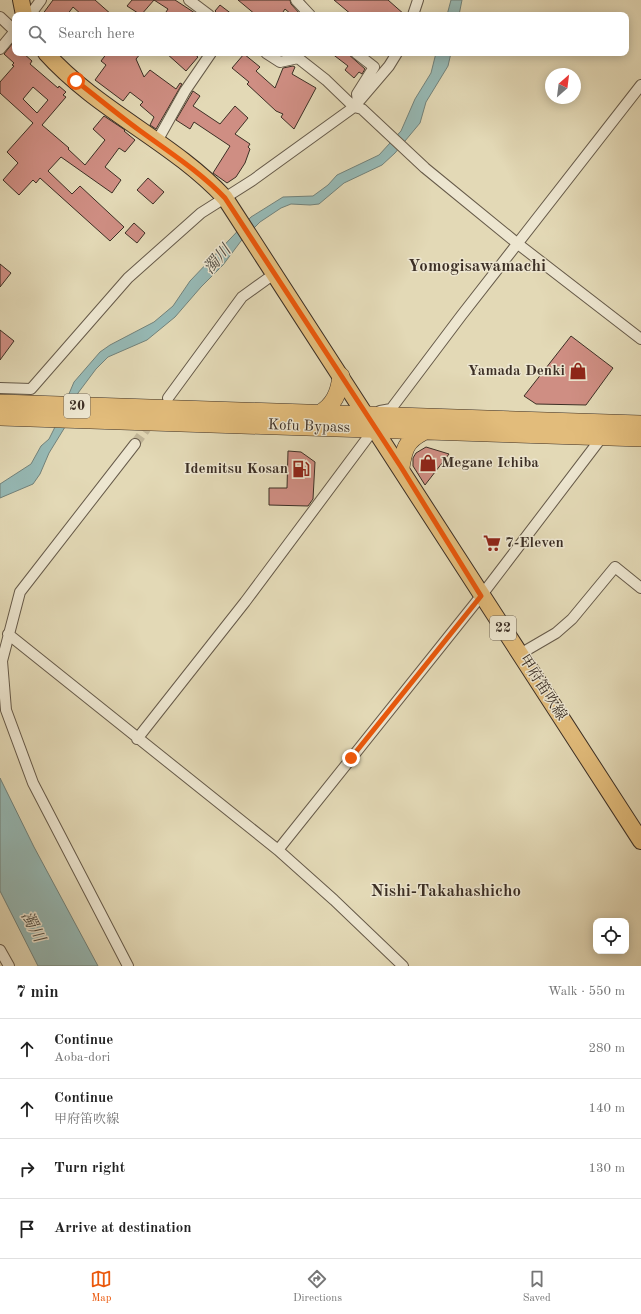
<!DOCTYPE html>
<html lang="en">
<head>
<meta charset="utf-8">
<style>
	:root { --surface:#fff; --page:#f2f2f2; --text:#222; --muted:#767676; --line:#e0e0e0; --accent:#ea580c }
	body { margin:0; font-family:"Old Standard TT","Noto Serif JP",serif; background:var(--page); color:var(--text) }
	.controls { position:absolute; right:12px; bottom:12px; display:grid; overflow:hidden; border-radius:8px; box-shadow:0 2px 10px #0003 }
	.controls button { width:36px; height:36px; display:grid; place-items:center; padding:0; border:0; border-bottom:1px solid var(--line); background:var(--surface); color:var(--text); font:20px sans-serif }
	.compass { position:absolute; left:545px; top:68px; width:36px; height:36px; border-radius:50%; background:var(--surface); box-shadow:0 2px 10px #0003; rotate:28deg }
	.stop { position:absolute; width:12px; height:12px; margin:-9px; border:3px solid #ea580c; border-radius:50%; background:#fff }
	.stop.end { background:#ea580c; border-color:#fff; box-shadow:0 1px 4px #0008 }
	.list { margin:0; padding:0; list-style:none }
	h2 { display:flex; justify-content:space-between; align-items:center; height:52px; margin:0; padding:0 16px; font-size:17px }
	h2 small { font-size:13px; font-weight:400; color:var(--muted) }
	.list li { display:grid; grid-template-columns:26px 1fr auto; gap:12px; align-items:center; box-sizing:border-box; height:60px; padding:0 16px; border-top:1px solid var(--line) }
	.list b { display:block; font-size:15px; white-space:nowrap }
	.list p { margin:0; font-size:13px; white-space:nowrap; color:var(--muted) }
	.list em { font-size:13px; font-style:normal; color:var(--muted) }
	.icon { flex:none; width:22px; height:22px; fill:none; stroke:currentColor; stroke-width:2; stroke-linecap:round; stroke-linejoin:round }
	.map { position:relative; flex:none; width:641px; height:966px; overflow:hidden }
	.search { position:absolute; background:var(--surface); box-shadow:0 2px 10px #0003; left:12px; right:12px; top:12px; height:44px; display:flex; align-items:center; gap:10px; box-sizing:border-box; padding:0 14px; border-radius:8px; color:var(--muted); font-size:15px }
	.sheet { height:292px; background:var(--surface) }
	nav { display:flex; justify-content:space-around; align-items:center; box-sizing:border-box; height:56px; border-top:1px solid var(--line); background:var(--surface); font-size:11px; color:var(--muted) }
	nav a { display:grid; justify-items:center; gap:2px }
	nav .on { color:var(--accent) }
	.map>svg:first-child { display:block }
	.water { fill:#96b9b5; stroke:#72827b }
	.building { fill:#cf8e83; stroke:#3c2f25; fill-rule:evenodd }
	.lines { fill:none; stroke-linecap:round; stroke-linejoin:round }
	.minor-tunnel { stroke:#c2b799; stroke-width:10; stroke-dasharray:10 5; stroke-linecap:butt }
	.minor-casing { stroke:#665a49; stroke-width:12 }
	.primary-casing { stroke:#3c2f25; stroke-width:18 }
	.trunk-casing { stroke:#3c2f25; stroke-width:18 }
	.minor { stroke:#ede6d0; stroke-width:10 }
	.primary { stroke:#e2bc7b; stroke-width:16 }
	.trunk { stroke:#e2bc7b; stroke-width:17 }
	.route { stroke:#ea580c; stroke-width:5 }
	.labels { text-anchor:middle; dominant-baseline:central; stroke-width:3; stroke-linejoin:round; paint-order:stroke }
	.shield { fill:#ede6d0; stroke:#716658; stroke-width:1 }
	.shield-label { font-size:14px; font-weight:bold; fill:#3c2f25 }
	.poi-label { font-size:15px; font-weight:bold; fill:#3c2f25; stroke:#ede6d0; text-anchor:end }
	.street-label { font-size:15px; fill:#3c2f25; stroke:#ede6d0 }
	.water-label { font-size:16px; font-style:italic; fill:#4e4b42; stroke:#ede6d0 }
	.quarter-label { font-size:17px; font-weight:bold; fill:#3c2f25; stroke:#ede6d0 }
</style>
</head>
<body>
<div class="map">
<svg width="641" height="966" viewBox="0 0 641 966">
	<rect width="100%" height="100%" fill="#e3d9b6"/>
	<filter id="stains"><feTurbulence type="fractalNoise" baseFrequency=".005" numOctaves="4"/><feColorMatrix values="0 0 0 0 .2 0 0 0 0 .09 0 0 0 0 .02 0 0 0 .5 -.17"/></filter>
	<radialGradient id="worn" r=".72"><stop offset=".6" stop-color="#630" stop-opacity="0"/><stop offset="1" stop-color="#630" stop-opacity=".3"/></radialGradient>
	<!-- water -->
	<path class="water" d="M 451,0 L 462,0 L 459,15 L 447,15 Z
		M 436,53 L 451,53 L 448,66 L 426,102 L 420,123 L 395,153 L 382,165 L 344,183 L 319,204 L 310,205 L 291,204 L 281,208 L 260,222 L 241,241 L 223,265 L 201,287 L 175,317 L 147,340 L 108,357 L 96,369 L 78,393 L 65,427 L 49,453 L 40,474 L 33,484 L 0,498 L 0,484 L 31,464 L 41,446 L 49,439 L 54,429 L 74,382 L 100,352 L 110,345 L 154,322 L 173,306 L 190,281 L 251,217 L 283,197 L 313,196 L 328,185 L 337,175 L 379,155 L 401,131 L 415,99 L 431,73 Z
		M 0,778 L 34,847 L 98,966 L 38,966 L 0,891 Z"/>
	<!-- building -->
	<path class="building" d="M 53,0 L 95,0 L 112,15 L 82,15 L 73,7 L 67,15 L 42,15 Z
		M 132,0 L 175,0 L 198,15 L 164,15 L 168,9 L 154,0 L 141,15 L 127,6 Z
		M 238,0 L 290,0 L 291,4 L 301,15 L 292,15 L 285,9 L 281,15 L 256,15 Z
		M 334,0 L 388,0 L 405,15 L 352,15 Z
		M 220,5 L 233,15 L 219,15 L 215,11 Z
		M 12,44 L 15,46 L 15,53 L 23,53 L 32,61 L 30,64 L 58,88 L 59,86 L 66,92 L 63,95 L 66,97 L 42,125 L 69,148 L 68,149 L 85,165 L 105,140 L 93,129 L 104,116 L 125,130 L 124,131 L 135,140 L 125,152 L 119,148 L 105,167 L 121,180 L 112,193 L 61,157 L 48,171 L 72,194 L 80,186 L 124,227 L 110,241 L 40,178 L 36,183 L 33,180 L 19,195 L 3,180 L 18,163 L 7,152 L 33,123 L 0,93 L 0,82 L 14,66 L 12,65 L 14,63 L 4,54 ZM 33,87 L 48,100 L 37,113 L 23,99 Z
		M 107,53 L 141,53 L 136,59 L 144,77 L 150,70 L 176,89 L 180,83 L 182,84 L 156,129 L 150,125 L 154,117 L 140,105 L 143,102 L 130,92 L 123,101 L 95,80 L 106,65 L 101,61 Z
		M 166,53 L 193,53 L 198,57 L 186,71 Z
		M 331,53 L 347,53 L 365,69 L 362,74 L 359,72 L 354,78 L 345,70 L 348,66 Z
		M 244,54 L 260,67 L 256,71 L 275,88 L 283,68 L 293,66 L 295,67 L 292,74 L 316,88 L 294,129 L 281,117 L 283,114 L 276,111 L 247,84 L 249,82 L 232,68 Z
		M 193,91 L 200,96 L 193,106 L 220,124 L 235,106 L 248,118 L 235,134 L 250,144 L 248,147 L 250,149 L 245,163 L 236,177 L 227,183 L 213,173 L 230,146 L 194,122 L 190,129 L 176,120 Z
		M 148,178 L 164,192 L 153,204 L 137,190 Z
		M 134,223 L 145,233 L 137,243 L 125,233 Z
		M 0,264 L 11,273 L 0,287 Z
		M 0,330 L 14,341 L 0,360 Z
		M 571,336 L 613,368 L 586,405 L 536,404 L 524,396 Z
		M 426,447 L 449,454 L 425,485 L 413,466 L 413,458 L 416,453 Z
		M 288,451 L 301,452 L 315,462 L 313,499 L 308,506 L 269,505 L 269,488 L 287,488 Z"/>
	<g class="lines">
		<!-- minor-tunnel -->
		<path class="minor-tunnel" d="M 135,444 L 153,419"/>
		<!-- minor casing -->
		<g class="minor-casing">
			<path id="minor" d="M 189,0 L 209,15
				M 296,0 L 310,15
				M 30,15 L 41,0
				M 413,15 L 418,0
				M 0,17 L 15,31
				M 0,49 L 15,31
				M 266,53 L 280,62 L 298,58 L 326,80 L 354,107 L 362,109 L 425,168 L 518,244 L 641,339
				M 356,53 L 374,67 L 357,94 L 358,102
				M 156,143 L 185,91 L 211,53
				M 0,388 L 31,389 L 128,278 L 201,213 L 253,180 L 354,107 L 389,66 L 397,53
				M 168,398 L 242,297 L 274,274
				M 380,411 L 391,409 L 461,316 L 641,85
				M 8,634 L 278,850 L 334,900 L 403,966
				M 520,654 L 556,633 L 572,619 L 615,567 L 641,588
				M 137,739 L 245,602 L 374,429
				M 278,850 L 481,596 L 602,437
				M 0,950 L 9,966
				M 128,966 L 33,783 L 6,710 L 2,661 L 20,592 L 135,444"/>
		</g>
		<!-- primary casing -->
		<g class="primary-casing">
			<path id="primary" d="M 21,0 L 24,15
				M 46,53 C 98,111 173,142 225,198 L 641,841"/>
		</g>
		<!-- trunk casing -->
		<g class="trunk-casing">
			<path id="trunk" d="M 0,403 L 641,424
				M 319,414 C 334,405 339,393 341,376
				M 0,417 L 641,438
				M 401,467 C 404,449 406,441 423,432"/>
		</g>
		<!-- minor -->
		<use href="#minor" class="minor"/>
		<!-- primary -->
		<use href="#primary" class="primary"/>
		<!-- trunk -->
		<use href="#trunk" class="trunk"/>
	</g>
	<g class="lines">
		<!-- route -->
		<path class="route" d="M 76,81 C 97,97 117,114 139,130 C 169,152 199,171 225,198 L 401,467 L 481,596 L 351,758"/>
	</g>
	<!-- icons -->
	<defs>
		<g id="shop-bare" transform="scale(1.38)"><path d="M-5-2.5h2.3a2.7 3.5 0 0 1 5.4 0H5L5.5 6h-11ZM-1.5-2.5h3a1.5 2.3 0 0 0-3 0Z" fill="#8f2418" stroke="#ede6d0" stroke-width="2.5" paint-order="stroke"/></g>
		<g id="fuel-bare" transform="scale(1.38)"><path d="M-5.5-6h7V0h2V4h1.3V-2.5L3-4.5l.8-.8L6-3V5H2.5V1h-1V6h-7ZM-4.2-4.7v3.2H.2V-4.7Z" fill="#8f2418" stroke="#ede6d0" stroke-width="2.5" paint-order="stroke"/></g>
		<g id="supermarket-bare" transform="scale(1.38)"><path d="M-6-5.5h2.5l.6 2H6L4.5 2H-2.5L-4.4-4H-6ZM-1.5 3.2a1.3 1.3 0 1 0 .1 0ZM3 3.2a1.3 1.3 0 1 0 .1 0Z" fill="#8f2418" stroke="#ede6d0" stroke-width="2.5" paint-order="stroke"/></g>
	</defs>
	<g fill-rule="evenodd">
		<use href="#shop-bare" x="578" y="371"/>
		<use href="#shop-bare" x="428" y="463"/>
		<use href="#fuel-bare" x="301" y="469"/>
		<use href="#supermarket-bare" x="492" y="543"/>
	</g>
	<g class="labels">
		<!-- shield labels -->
		<g class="shield">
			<rect x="64" y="394" width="26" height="24" rx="3"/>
			<rect x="490" y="616" width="26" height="24" rx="3"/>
		</g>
		<g class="shield-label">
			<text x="77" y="406">20</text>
			<text x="503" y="628">22</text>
		</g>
		<!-- poi labels -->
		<g class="poi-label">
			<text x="565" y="371">Yamada Denki</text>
			<text x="441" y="463" text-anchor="start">Megane Ichiba</text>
			<text x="288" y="469">Idemitsu Kosan</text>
			<text x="505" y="543" text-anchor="start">7-Eleven</text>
		</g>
		<!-- street labels -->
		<g class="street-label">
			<text transform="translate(309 427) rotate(2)">Kofu Bypass</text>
			<text transform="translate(542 688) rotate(57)">甲府笛吹線</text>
		</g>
		<!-- water labels -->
		<g class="water-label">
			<text transform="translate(218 260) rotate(-49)">濁川</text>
			<text transform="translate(32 927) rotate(62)">濁川</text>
		</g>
		<!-- quarter labels -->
		<g class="quarter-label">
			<text x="477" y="266">Yomogisawamachi</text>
			<text x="446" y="891">Nishi-Takahashicho</text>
		</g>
	</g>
	<rect width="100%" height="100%" filter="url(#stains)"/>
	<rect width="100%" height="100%" fill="url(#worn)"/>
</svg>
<div class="controls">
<button><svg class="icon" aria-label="locate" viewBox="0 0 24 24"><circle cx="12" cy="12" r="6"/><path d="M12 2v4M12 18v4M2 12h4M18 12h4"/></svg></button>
</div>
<svg class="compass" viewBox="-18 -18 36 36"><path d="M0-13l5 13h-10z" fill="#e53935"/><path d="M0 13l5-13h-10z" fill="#767676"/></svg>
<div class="stop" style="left:76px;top:81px"></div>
<div class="stop end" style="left:351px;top:758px"></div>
<div class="search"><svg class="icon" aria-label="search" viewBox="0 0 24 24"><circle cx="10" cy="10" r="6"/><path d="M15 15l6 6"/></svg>Search here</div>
</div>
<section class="sheet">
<h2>7 min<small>Walk · 550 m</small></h2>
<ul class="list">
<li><svg class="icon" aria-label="ahead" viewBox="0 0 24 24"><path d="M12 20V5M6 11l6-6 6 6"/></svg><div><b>Continue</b><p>Aoba-dori</p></div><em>280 m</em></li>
<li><svg class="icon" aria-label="ahead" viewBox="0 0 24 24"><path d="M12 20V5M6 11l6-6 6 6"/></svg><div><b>Continue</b><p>甲府笛吹線</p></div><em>140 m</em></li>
<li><svg class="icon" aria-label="right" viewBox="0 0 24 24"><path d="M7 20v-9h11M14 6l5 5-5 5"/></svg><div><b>Turn right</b></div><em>130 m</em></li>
<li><svg class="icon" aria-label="arrive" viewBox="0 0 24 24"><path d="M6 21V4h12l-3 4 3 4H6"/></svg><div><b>Arrive at destination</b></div></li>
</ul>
</section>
<nav>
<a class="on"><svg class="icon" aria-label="map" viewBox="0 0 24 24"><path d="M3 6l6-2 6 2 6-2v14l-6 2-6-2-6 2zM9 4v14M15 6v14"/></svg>Map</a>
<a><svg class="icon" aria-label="directions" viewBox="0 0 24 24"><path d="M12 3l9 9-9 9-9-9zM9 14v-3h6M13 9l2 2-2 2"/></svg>Directions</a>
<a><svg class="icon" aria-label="saved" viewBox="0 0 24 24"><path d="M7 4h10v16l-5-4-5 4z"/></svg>Saved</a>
</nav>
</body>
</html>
